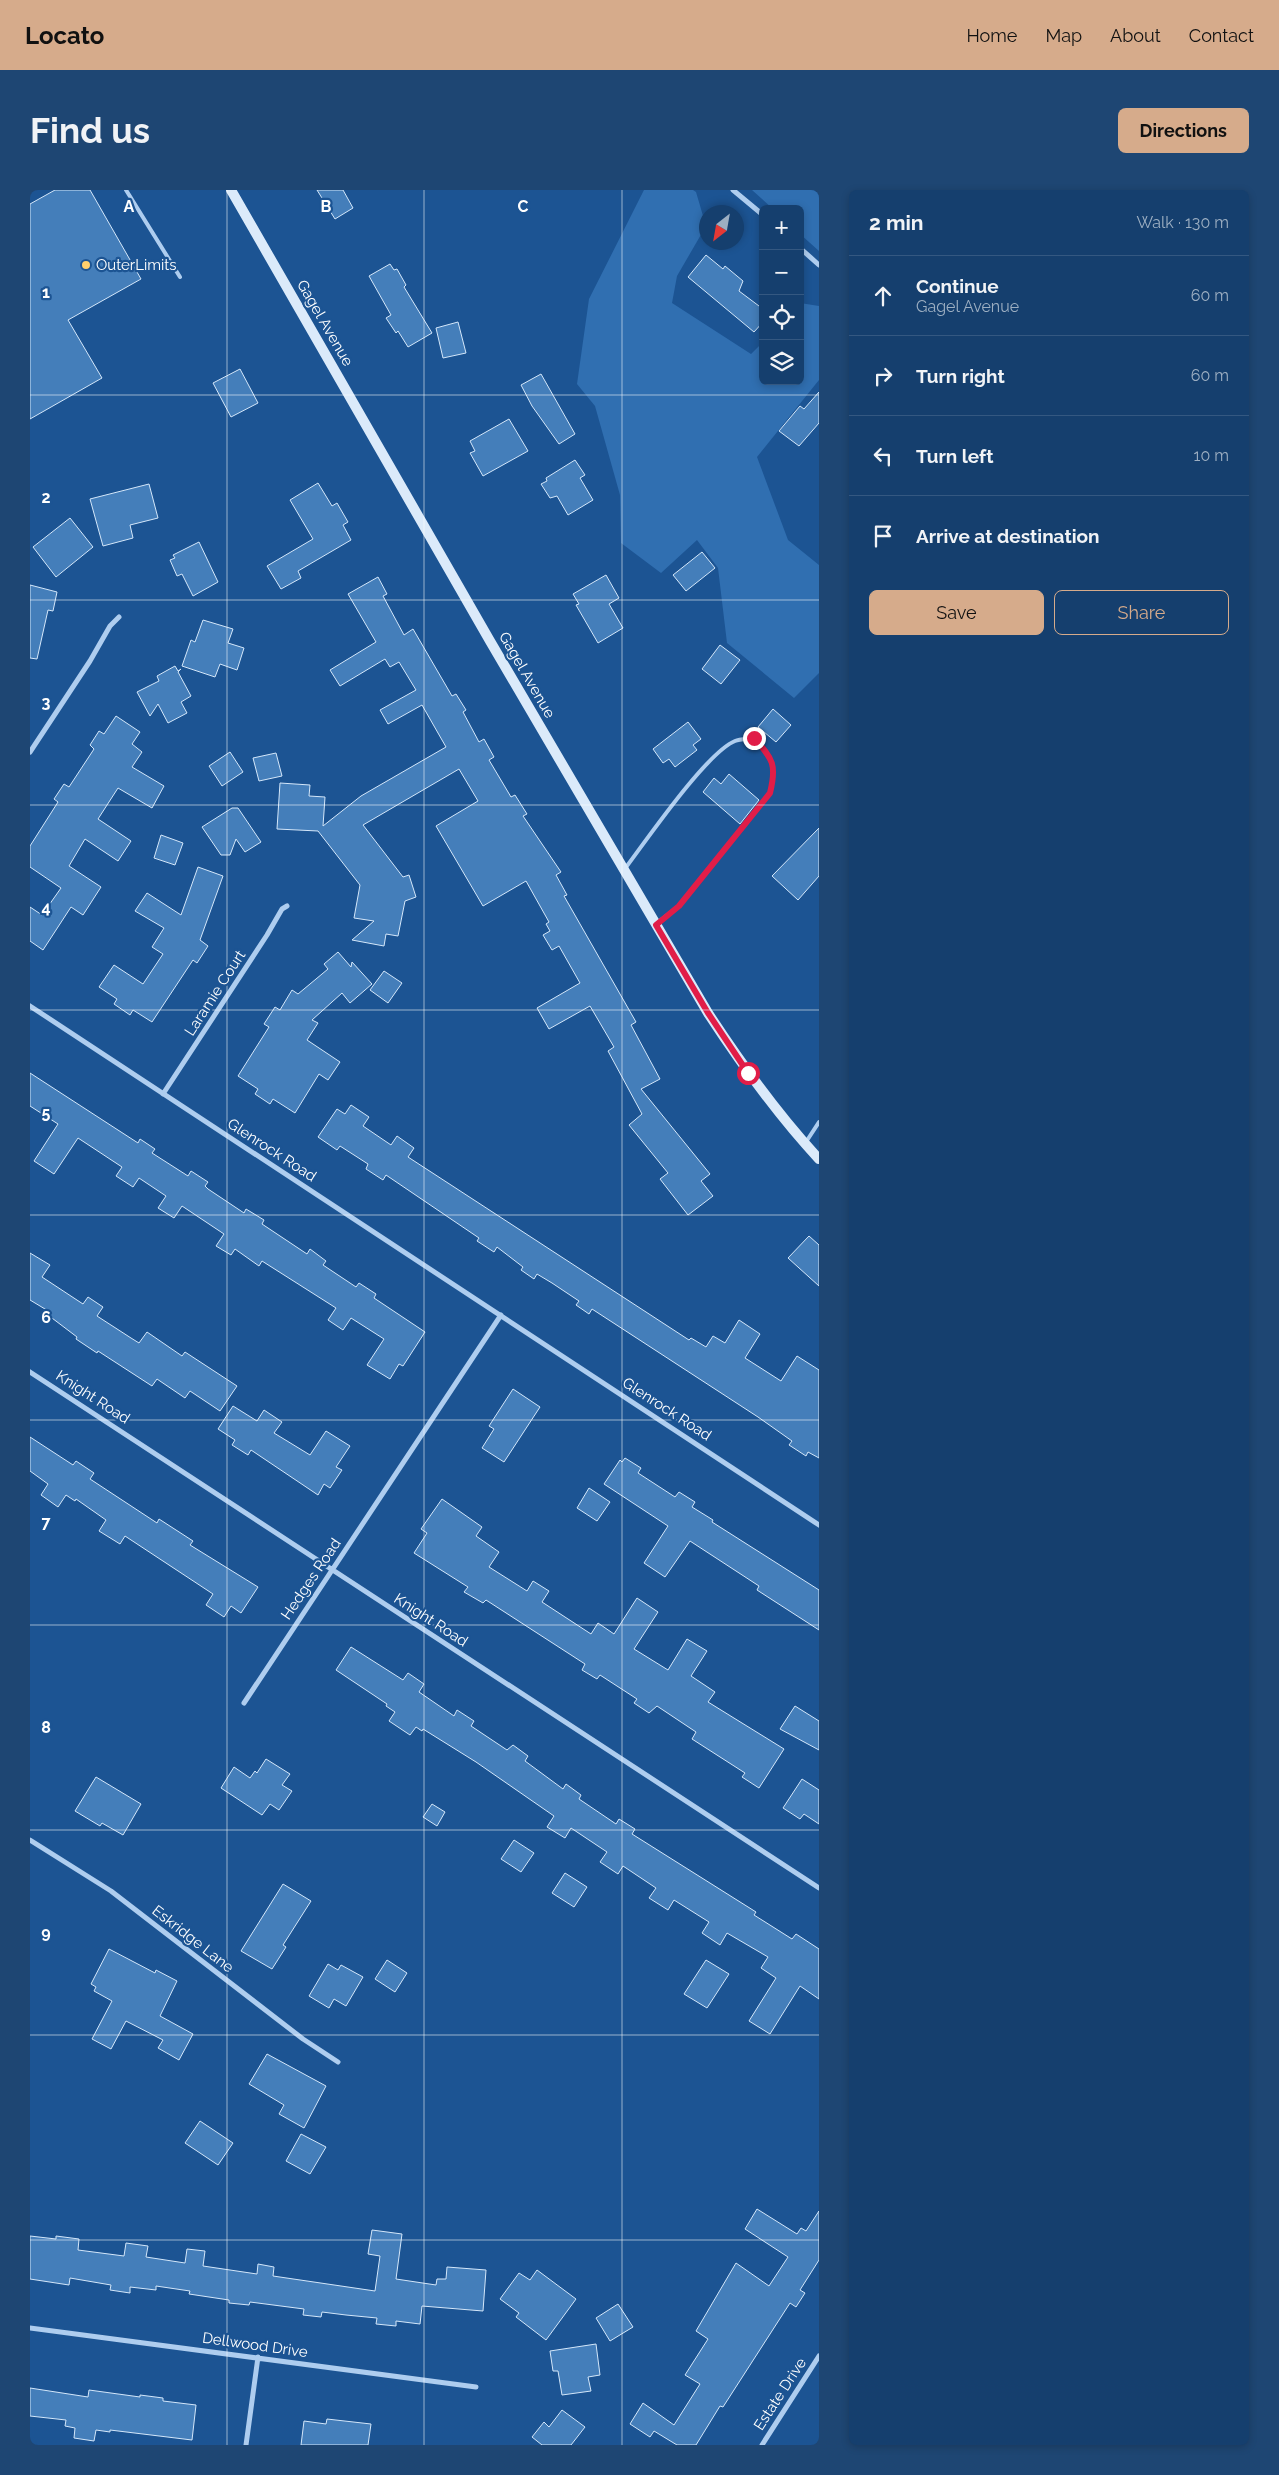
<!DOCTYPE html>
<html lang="en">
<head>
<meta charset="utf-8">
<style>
	:root { --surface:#153f6e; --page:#1e4673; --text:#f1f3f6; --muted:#9dafc2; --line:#345881; --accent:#d6ab8b }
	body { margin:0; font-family:Raleway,sans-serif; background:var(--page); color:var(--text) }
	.controls { position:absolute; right:15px; top:15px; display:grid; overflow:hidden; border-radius:8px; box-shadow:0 2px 8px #0003 }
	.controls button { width:45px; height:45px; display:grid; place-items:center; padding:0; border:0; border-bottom:1px solid var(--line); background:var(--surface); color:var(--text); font:25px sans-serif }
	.compass { position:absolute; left:669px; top:15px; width:45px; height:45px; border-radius:50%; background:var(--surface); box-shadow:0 2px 8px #0003; rotate:211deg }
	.stop { position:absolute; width:15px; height:15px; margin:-11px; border:4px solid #e11d48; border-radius:50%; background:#fff }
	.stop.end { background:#e11d48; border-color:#fff; box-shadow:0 1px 5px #0008 }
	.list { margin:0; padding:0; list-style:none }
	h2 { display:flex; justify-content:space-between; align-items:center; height:65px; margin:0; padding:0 20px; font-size:21px }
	h2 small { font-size:16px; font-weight:400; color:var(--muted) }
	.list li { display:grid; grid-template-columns:32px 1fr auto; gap:15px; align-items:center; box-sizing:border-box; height:80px; padding:0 20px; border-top:1px solid var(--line) }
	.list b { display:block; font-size:19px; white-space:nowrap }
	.list p { margin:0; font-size:16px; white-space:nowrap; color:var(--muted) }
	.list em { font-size:16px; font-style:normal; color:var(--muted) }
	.actions { display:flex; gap:10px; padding:15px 20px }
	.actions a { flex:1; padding:11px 0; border:1px solid var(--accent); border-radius:8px; text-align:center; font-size:18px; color:var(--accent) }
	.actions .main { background:var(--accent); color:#111 }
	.icon { flex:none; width:28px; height:28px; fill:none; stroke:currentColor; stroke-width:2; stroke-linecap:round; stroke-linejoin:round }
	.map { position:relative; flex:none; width:789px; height:2255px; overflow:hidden; border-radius:8px }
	header { display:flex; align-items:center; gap:30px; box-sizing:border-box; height:70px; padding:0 25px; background:var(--accent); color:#111 }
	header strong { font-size:24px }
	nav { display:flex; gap:28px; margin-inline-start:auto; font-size:18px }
	.intro { display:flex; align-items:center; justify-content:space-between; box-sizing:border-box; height:120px; padding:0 30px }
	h1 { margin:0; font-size:35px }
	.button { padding:12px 22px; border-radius:8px; background:var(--accent); color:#111; font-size:18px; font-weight:700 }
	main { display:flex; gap:30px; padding:0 30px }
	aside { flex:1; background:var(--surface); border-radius:8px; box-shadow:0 2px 8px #0003 }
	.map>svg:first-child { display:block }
	.green { fill:#306fb1 }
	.building { fill:#447eba; stroke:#d4e7fa }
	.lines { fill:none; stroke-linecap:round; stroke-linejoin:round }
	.lane { stroke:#aecdef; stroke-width:4 }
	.street { stroke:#aecdef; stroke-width:5 }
	.secondary { stroke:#dbeafa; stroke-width:10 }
	.route { stroke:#e11d48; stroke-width:6 }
	.grid { fill:none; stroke:#fff; stroke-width:1; stroke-opacity:0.55 }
	.poi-dot { fill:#ffcf6c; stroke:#1c5493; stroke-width:2 }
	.labels { text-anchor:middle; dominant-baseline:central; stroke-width:4.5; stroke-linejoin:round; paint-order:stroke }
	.poi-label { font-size:15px; fill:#fff; stroke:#1c5493; text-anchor:start }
	.street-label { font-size:15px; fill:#fff; stroke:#1c5493 }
	.grid-label { font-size:16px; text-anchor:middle; font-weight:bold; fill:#fff; stroke:#1c5493; stroke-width:4.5; stroke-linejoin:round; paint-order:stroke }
</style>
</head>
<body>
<header>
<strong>Locato</strong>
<nav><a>Home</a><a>Map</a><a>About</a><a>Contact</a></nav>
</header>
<div class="intro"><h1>Find us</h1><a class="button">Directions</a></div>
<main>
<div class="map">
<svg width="789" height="2255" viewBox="0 0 789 2255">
	<rect width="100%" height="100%" fill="#1c5493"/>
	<!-- green -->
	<path class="green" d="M 614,0 L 663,0 L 666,2 L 676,36 L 647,86 L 642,113 L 721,164 L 733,152 L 733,191 L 770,191 L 770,113 L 789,116 L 789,190 L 727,267 L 758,350 L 789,375 L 789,483 L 764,508 L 697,453 L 688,378 L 667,350 L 631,383 L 591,353 L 590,305 L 565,216 L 547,194 L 559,109 Z
		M 722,0 L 789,0 L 789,61 L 770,44 L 770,19 L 743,19 Z"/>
	<!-- building -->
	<path class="building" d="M 25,0 L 60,0 L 111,89 L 38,130 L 72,188 L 0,229 L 0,14 Z
		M 287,0 L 313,0 L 323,18 L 305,29 Z
		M 676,65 L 693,79 L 695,76 L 713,91 L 709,101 L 733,119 L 733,132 L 724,142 L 658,87 Z
		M 360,74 L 364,80 L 367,79 L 376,95 L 374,97 L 402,143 L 378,157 L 368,141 L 366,143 L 356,128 L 361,125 L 339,86 Z
		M 428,132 L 436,163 L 413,168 L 406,138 Z
		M 210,179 L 228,213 L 201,227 L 183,193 Z
		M 511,184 L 545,244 L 529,254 L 502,216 L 491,195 Z
		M 789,202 L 789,233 L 769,256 L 749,241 L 770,216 L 774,219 Z
		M 479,229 L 498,261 L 453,286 L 440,263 L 445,261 L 440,251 Z
		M 545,270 L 555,285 L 550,288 L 563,310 L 538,325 L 527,306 L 520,308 L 511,294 L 517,291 L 516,288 Z
		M 288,293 L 302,316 L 307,313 L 318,332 L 313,335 L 321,350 L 268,381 L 271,388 L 251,399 L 237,376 L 283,349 L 260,310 Z
		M 119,294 L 128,328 L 100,335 L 103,348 L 73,356 L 60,309 Z
		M 40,328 L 63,357 L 26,387 L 3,357 Z
		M 169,352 L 188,392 L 163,406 L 152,384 L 147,386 L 140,370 L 145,368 L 143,365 Z
		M 672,362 L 685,378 L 656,401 L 643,385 Z
		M 576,385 L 589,408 L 579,414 L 593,438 L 568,453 L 546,415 L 549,414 L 543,404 Z
		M 348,387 L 357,404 L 353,406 L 374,445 L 383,439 L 422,506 L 426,504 L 436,520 L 433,522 L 449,552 L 454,549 L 464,567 L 459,570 L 481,607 L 485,605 L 497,624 L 493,626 L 531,682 L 526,685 L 537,705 L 534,706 L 606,832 L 601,835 L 630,889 L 611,899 L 680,984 L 671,991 L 683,1006 L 658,1025 L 630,989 L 638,983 L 599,935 L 612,924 L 578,861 L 584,857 L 560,816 L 519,839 L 507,818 L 550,793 L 529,756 L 522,760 L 513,745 L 520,741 L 516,734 L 519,732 L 496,691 L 453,716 L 406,636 L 448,611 L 429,579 L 333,635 L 373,687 L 379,685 L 386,707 L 375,711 L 368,746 L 356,744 L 354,756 L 322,750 L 344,731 L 324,728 L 330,695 L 288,641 L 247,639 L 250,593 L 280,595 L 279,606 L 295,607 L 293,636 L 331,606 L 416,557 L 392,515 L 358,534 L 350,520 L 386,500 L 369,472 L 360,477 L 355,469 L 310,496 L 300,480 L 346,452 L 318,404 Z
		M 0,395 L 27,402 L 23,421 L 18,420 L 7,469 L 0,468 Z
		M 173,430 L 203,439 L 198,453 L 214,458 L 207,480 L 190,474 L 185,487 L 152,476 L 161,450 L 165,452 Z
		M 690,455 L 710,470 L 691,494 L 672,479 Z
		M 145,476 L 148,481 L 151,479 L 148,482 L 161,506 L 151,512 L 157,523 L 138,533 L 128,514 L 120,526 L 107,502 L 129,491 L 127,486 Z
		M 743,519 L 761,535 L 746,552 L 728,537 Z
		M 86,526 L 110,542 L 102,554 L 112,562 L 102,577 L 134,596 L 122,618 L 88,598 L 68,629 L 101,651 L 88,671 L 55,649 L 39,676 L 71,697 L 53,725 L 41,717 L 13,760 L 0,751 L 0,717 L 12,725 L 31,698 L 0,677 L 0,656 L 28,612 L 24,609 L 34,594 L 39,597 L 64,559 L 60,555 L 69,541 L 74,544 Z
		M 658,532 L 671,549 L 663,555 L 667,560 L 645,577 L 639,569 L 633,573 L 623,559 Z
		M 200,562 L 213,582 L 192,596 L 179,576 Z
		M 246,563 L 252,586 L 229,591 L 223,568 Z
		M 699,584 L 729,610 L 710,634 L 673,602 L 684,588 L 691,594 Z
		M 202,618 L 208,618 L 231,652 L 215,662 L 206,649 L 200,665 L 191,665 L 172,637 Z
		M 789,638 L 789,686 L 768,710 L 742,686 Z
		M 131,645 L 153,653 L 145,675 L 124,668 Z
		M 168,677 L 193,686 L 170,750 L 178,756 L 167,773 L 163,770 L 122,832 L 103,820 L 100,825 L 84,814 L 87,809 L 69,797 L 84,775 L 113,794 L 133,764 L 122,757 L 134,738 L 105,721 L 117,703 L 151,725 Z
		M 308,762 L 321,777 L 322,772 L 342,794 L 320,813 L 312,803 L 282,830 L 288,833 L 277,850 L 310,872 L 298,890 L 289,884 L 265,923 L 243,909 L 240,914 L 225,904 L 228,899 L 208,886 L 239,837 L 234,834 L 245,817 L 250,820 L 262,800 L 268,804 L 298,779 L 294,774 Z
		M 354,781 L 372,793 L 358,813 L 340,800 Z
		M 0,883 L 108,953 L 110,949 L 125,959 L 122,963 L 158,986 L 161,981 L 178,992 L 175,996 L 178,999 L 214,1023 L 216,1019 L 234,1030 L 232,1034 L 277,1064 L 280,1059 L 296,1071 L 293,1075 L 326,1097 L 329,1093 L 346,1104 L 344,1108 L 395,1142 L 373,1176 L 369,1174 L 360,1189 L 337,1175 L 354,1149 L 321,1128 L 313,1140 L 298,1130 L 306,1118 L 232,1071 L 229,1076 L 205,1059 L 201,1065 L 186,1056 L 194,1044 L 152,1016 L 144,1028 L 128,1018 L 136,1006 L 109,988 L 103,997 L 86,986 L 92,977 L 48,948 L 24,984 L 4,971 L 28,934 L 0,916 Z
		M 321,915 L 339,927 L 333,936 L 361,955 L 367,946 L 384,958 L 378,967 L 659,1150 L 661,1148 L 676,1157 L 683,1146 L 695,1153 L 709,1130 L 730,1144 L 715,1168 L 751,1191 L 767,1166 L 789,1180 L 789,1268 L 778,1262 L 776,1266 L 759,1255 L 762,1251 L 728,1227 L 562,1119 L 559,1124 L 546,1115 L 549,1111 L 522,1093 L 507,1084 L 504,1089 L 491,1080 L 493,1077 L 467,1057 L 464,1062 L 447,1051 L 449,1048 L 356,985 L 353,990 L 336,979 L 338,974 L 310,956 L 307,960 L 288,947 L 307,919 L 315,924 Z
		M 779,1046 L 789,1055 L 789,1096 L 758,1068 Z
		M 0,1063 L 20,1075 L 12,1087 L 53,1114 L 58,1107 L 73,1117 L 67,1126 L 101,1148 L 109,1153 L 117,1142 L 152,1166 L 155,1162 L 207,1196 L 190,1221 L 160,1201 L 155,1208 L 127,1189 L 122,1196 L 68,1161 L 67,1163 L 46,1149 L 47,1147 L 18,1125 L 20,1122 L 0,1110 Z
		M 483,1199 L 510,1217 L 474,1272 L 452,1258 L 464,1239 L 459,1236 Z
		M 203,1216 L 227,1231 L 234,1220 L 252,1232 L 244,1243 L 280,1265 L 296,1241 L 320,1256 L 306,1277 L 312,1280 L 300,1298 L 294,1294 L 288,1305 L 221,1260 L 218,1265 L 202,1255 L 205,1250 L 188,1239 Z
		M 0,1247 L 43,1275 L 46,1271 L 64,1283 L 60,1289 L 127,1333 L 129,1329 L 163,1351 L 160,1355 L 228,1397 L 211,1423 L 201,1416 L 194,1427 L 176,1415 L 183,1404 L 95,1346 L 90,1354 L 69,1341 L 76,1330 L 46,1309 L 45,1311 L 36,1305 L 28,1317 L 11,1305 L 18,1294 L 0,1281 Z
		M 595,1268 L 611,1278 L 608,1283 L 645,1307 L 649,1302 L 665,1312 L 662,1317 L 683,1330 L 682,1332 L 789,1400 L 789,1440 L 727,1400 L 729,1396 L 660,1351 L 635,1387 L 614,1373 L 638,1336 L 574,1294 L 590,1270 L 592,1272 Z
		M 559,1298 L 580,1312 L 567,1331 L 547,1318 Z
		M 412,1309 L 452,1337 L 446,1346 L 469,1362 L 459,1377 L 497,1401 L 503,1391 L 519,1401 L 512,1412 L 561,1444 L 568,1433 L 584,1444 L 607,1408 L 628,1422 L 604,1459 L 638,1480 L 657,1449 L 677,1461 L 661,1486 L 685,1502 L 678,1512 L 754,1559 L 729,1598 L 712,1587 L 715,1583 L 662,1549 L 666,1542 L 627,1516 L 619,1523 L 604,1513 L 607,1509 L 570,1485 L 567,1489 L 552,1480 L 555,1474 L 456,1410 L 453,1413 L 434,1402 L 438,1397 L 384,1363 L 397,1343 L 391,1339 Z
		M 321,1457 L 373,1490 L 378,1483 L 394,1494 L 389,1502 L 424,1526 L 427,1520 L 444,1531 L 441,1536 L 477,1560 L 483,1555 L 498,1566 L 495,1571 L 533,1599 L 536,1594 L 551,1605 L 549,1609 L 586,1634 L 589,1629 L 605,1639 L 602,1644 L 726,1722 L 724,1725 L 762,1749 L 766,1744 L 789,1759 L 789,1809 L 770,1796 L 740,1844 L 719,1831 L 746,1788 L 731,1778 L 738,1767 L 697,1743 L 690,1755 L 672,1743 L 679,1732 L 644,1710 L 638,1720 L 619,1708 L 626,1698 L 593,1676 L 588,1684 L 570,1672 L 577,1662 L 541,1638 L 535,1648 L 517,1637 L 524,1626 L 446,1572 L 393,1539 L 392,1541 L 386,1537 L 380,1545 L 359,1531 L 365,1522 L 356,1516 L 357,1514 L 306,1480 Z
		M 765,1516 L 789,1531 L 789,1560 L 750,1539 Z
		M 236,1569 L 260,1584 L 252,1595 L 262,1601 L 249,1620 L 240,1614 L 232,1625 L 191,1598 L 204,1577 L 220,1588 L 225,1581 L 227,1583 Z
		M 66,1587 L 111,1614 L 93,1645 L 72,1633 L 70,1636 L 45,1621 Z
		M 772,1589 L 789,1600 L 789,1634 L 774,1624 L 770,1629 L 753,1618 Z
		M 402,1614 L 415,1622 L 407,1636 L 393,1627 Z
		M 484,1650 L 504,1663 L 491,1682 L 471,1669 Z
		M 535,1683 L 557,1697 L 544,1717 L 522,1703 Z
		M 253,1694 L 281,1711 L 253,1755 L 256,1757 L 242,1779 L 211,1761 Z
		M 79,1759 L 125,1783 L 126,1780 L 147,1791 L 130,1826 L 163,1844 L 149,1870 L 128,1858 L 133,1850 L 96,1831 L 81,1859 L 62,1849 L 82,1811 L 64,1801 L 66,1797 L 61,1794 Z
		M 357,1770 L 377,1783 L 365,1802 L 345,1789 Z
		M 676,1770 L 699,1784 L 677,1818 L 654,1804 Z
		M 298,1774 L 308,1780 L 311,1775 L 333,1787 L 316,1816 L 304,1809 L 299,1818 L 279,1806 Z
		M 237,1864 L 296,1896 L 274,1938 L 249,1924 L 254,1915 L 219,1894 Z
		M 170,1931 L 203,1953 L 188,1975 L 155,1953 Z
		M 271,1944 L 296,1957 L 280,1984 L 256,1971 Z
		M 727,2019 L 767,2044 L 771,2038 L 776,2041 L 789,2021 L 789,2070 L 770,2100 L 775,2103 L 766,2117 L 760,2113 L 693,2217 L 690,2216 L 666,2255 L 647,2255 L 624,2241 L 620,2247 L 600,2234 L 613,2213 L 644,2235 L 670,2194 L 655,2185 L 678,2149 L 666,2141 L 706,2073 L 739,2096 L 758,2067 L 715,2039 Z
		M 342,2040 L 372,2044 L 366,2089 L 406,2095 L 407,2089 L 416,2089 L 417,2077 L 456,2080 L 453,2121 L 392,2116 L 390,2134 L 366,2131 L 366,2136 L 346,2134 L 347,2128 L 316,2125 L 292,2122 L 291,2127 L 273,2125 L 274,2119 L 220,2112 L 219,2115 L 199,2113 L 199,2110 L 159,2104 L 160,2101 L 126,2096 L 126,2100 L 100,2097 L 100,2103 L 80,2100 L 81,2095 L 40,2088 L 39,2095 L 0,2089 L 0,2046 L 26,2049 L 26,2046 L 49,2049 L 48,2060 L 94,2066 L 96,2053 L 118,2056 L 116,2067 L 155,2073 L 157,2059 L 175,2061 L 173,2076 L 227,2084 L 228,2074 L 244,2077 L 243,2086 L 345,2101 L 350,2066 L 338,2064 Z
		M 507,2080 L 546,2109 L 516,2150 L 486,2127 L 489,2123 L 470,2109 L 489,2083 L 500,2090 Z
		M 588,2114 L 603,2137 L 580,2151 L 566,2128 Z
		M 566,2154 L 570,2185 L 558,2187 L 561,2201 L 532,2205 L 528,2181 L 523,2181 L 520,2161 Z
		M 0,2198 L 58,2207 L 59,2200 L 110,2207 L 110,2205 L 133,2208 L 133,2211 L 166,2215 L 162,2250 L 80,2240 L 80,2242 L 66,2240 L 64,2251 L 44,2248 L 45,2238 L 35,2236 L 36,2230 L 0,2226 Z
		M 532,2220 L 555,2237 L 541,2255 L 512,2255 L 502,2247 L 514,2232 L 519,2237 Z
		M 297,2229 L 341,2234 L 338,2255 L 271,2255 L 274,2231 L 296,2234 Z"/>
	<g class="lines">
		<!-- lane -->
		<path class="lane" d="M 96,0 L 150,87
			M 594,680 C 616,651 676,563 705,551 C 710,549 718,549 724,548 C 743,569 747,575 740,603 L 649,716 L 627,733
			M 776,952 L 789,932"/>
		<!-- street -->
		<path class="street" d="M 703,0 L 733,25
			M 770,58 L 789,75
			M 0,562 L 60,471 L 80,436 L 89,427
			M 0,816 L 789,1335
			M 133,904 L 237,745 L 252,719 L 257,716
			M 0,1182 L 789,1698
			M 214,1513 L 471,1125
			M 0,1650 L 81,1701 L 273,1849 L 308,1872
			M 0,2138 L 446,2197
			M 216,2255 L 228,2167
			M 732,2255 L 789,2166"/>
		<!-- secondary -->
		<path class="secondary" d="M 201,0 L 460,451 L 678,823 C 712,875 747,924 789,969"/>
	</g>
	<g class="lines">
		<!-- route -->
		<path class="route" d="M 718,883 L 678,823 L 626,735 L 649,716 L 740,603 C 747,575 743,569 724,548"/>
	</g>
	<!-- grid -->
	<path class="grid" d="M 197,0 L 197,2255M 394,0 L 394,2255M 592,0 L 592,2255M 0,205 L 789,205M 0,410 L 789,410M 0,615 L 789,615M 0,820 L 789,820M 0,1025 L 789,1025M 0,1230 L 789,1230M 0,1435 L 789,1435M 0,1640 L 789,1640M 0,1845 L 789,1845M 0,2050 L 789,2050"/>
	<!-- markers -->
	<circle class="poi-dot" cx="56" cy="75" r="5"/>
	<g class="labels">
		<!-- poi labels -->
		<g class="poi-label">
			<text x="66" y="75">OuterLimits</text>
		</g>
		<!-- street labels -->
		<g class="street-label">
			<text transform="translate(295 133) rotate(60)">Gagel Avenue</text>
			<text transform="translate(497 485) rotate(60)">Gagel Avenue</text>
			<text transform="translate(185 803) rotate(-57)">Laramie Court</text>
			<text transform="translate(242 960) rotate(33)">Glenrock Road</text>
			<text transform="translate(63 1207) rotate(33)">Knight Road</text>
			<text transform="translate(637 1219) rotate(33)">Glenrock Road</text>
			<text transform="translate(281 1389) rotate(-56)">Hedges Road</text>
			<text transform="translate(401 1430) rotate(33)">Knight Road</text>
			<text transform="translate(163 1749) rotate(38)">Eskridge Lane</text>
			<text transform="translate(225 2155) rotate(8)">Dellwood Drive</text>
			<text transform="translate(750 2204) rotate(-57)">Estate Drive</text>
		</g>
	</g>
	<g class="grid-label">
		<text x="99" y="22">A</text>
		<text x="296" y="22">B</text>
		<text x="493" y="22">C</text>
		<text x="16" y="108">1</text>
		<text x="16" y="313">2</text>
		<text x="16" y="518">3</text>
		<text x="16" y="723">4</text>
		<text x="16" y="928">5</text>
		<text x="16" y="1133">6</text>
		<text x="16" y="1338">7</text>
		<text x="16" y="1543">8</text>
		<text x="16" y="1748">9</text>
	</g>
</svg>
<div class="controls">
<button>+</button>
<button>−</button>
<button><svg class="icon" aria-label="locate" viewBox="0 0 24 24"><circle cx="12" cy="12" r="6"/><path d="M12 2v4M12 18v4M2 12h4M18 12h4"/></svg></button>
<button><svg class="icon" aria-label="layers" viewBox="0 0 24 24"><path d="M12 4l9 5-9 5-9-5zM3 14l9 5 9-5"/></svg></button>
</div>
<svg class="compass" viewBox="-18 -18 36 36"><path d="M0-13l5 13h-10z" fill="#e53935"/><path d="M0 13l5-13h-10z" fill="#9dafc2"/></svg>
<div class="stop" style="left:718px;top:883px"></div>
<div class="stop end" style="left:724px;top:548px"></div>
</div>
<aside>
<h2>2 min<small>Walk · 130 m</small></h2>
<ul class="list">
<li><svg class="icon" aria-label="ahead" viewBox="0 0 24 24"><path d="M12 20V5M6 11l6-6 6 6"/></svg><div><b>Continue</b><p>Gagel Avenue</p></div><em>60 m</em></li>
<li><svg class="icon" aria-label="right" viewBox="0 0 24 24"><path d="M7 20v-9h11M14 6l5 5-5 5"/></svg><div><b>Turn right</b></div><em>60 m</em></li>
<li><svg class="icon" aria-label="left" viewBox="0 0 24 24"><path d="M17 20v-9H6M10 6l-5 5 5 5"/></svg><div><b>Turn left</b></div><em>10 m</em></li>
<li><svg class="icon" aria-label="arrive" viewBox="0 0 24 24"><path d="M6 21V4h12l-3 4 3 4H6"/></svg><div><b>Arrive at destination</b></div></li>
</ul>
<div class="actions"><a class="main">Save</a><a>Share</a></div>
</aside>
</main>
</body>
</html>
